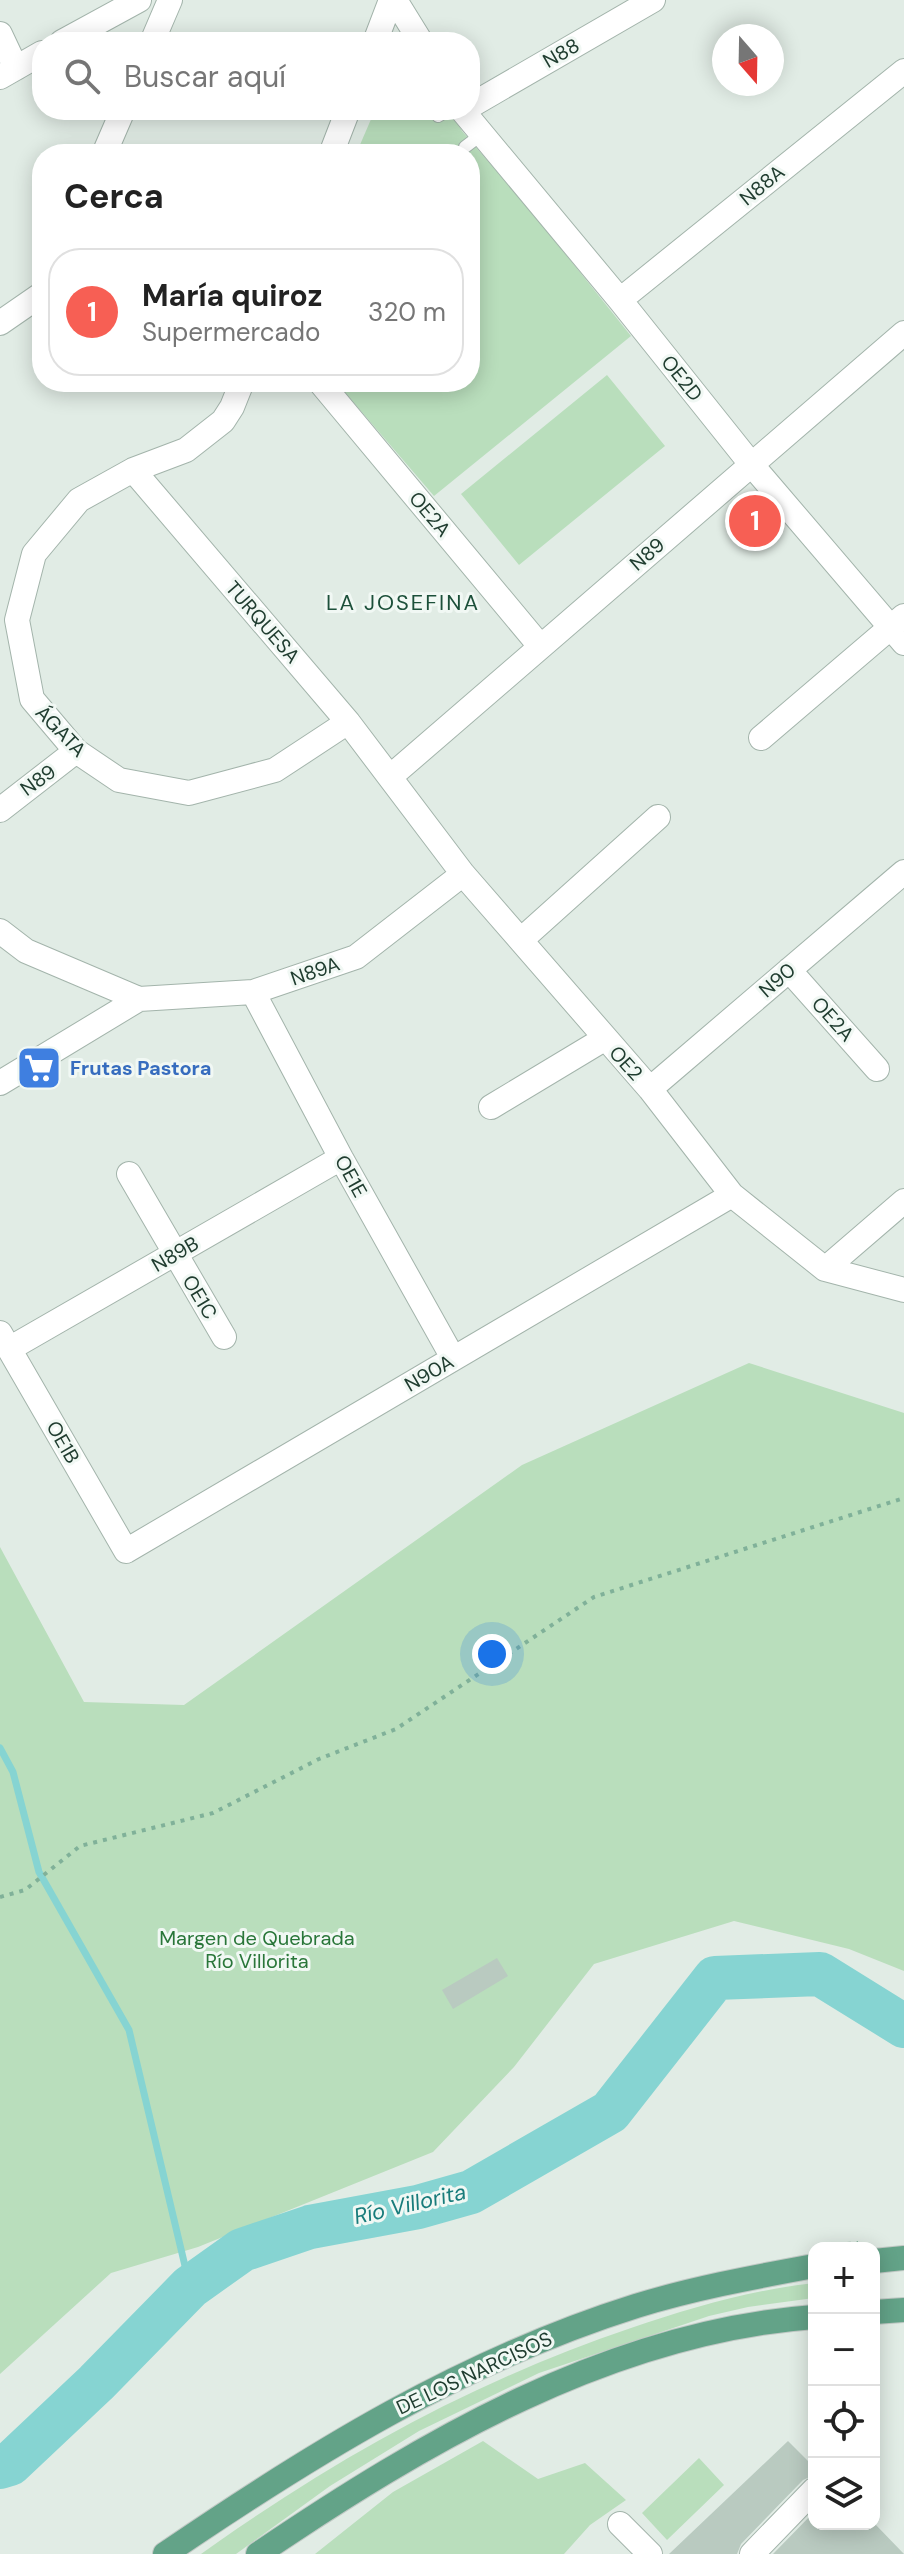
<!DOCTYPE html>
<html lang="es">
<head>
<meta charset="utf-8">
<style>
	:root { --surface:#fff; --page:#f2f2f2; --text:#222; --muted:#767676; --line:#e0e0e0; --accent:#f75f54 }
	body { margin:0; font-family:"DM Sans",sans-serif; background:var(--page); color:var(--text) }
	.controls { position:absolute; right:24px; bottom:24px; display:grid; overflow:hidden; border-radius:16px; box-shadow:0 4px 20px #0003 }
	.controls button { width:72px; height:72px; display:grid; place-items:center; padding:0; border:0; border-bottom:2px solid var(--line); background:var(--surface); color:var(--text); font:40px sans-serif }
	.compass { position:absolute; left:712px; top:24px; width:72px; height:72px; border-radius:50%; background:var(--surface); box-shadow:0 4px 20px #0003; rotate:160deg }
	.you { position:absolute; left:492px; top:1654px; width:28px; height:28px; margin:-20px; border:6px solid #fff; border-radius:50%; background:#1a73e8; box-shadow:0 0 0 12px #1a73e833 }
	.badge { display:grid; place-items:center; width:52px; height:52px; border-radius:50%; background:var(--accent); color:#fff; font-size:26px; font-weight:700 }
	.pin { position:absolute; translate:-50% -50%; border:4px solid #fff; box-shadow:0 2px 8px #0006 }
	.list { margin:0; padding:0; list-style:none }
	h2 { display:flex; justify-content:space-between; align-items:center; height:104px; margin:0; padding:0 32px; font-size:34px }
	h2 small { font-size:26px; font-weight:400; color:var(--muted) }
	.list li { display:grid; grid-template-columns:52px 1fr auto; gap:24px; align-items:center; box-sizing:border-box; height:128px; margin:0 16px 16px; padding:0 16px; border:2px solid var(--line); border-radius:32px }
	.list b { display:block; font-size:30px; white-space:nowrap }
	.list p { margin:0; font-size:26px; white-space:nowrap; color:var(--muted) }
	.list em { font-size:26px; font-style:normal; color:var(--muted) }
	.icon { flex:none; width:44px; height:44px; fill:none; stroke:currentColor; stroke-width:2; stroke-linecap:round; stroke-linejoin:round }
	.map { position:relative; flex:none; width:904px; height:2554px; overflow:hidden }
	.search { position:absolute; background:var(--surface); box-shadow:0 4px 20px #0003; left:32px; top:32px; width:448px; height:88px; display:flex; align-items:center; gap:20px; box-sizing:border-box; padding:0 28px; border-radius:32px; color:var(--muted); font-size:30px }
	.panel { position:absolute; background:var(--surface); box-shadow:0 4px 20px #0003; left:32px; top:144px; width:448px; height:248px; border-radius:32px }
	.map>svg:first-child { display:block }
	.green { fill:#b9debc }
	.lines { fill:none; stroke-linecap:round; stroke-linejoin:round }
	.stream { stroke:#86d4d2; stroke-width:7 }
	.river { stroke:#86d4d2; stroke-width:44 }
	.building { fill:#b9cac0 }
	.lane-casing { stroke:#a3b4ab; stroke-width:14 }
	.street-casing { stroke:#a3b4ab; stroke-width:26 }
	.primary-casing { stroke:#c1c9c5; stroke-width:26 }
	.path { stroke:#80b199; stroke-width:4; stroke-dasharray:4 6; stroke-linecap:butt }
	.lane { stroke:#fff; stroke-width:12 }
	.street { stroke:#fff; stroke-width:24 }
	.primary { stroke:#63a388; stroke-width:24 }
	.labels { text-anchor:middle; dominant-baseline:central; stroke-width:6; stroke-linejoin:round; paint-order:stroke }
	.street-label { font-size:20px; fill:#203d30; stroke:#f1f8f4 }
	.shop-label { font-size:20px; font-weight:bold; fill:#366cbe; stroke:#f1f8f4; text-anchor:start }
	.park-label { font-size:20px; fill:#297639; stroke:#f1f8f4 }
	.neighbourhood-label { font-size:22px; letter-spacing:2px; fill:#1c503a; stroke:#f1f8f4 }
	.water-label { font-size:22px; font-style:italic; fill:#187c7b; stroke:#f1f8f4 }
</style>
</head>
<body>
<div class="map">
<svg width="904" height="2554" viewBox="0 0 904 2554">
	<rect width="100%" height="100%" fill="#e1ece5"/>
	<!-- green -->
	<path class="green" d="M 375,110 L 450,110 L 462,131 L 531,211 L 631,336 L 434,496 L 336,382 L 470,382 L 470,154 L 356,154 Z
		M 607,375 L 665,446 L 519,565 L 461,494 Z
		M 749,1363 L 904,1413 L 904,1971 L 849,1949 L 734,1921 L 594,1964 L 514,2067 L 433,2152 L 198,2247 L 111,2273 L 0,2374 L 0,1547 L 84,1702 L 184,1705 L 522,1465 Z
		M 814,2283 L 814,2298 L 748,2307 L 709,2316 L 539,2373 L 419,2431 L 330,2486 L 236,2554 L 201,2554 C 337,2457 472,2382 631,2328 C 690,2308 751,2290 814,2283 Z
		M 483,2441 L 538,2479 L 585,2463 L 626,2500 L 590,2525 L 564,2554 L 315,2554 L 393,2492 Z
		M 699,2458 L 724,2485 L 667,2540 L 642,2513 Z"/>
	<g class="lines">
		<!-- stream -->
		<path class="stream" d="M 0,1748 L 13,1772 L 39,1872 L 129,2030 L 190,2287"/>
		<!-- river -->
		<path class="river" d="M 0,2467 L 10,2464 L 96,2383 L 190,2287 L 242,2250 L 310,2227 L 418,2207 L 471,2192 L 610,2112 L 715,1978 L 820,1974 L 904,2026"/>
	</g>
	<!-- building -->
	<path class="building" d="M 497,1958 L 508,1976 L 453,2009 L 442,1990 Z
		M 788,2441 L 814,2467 L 814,2475 L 803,2480 L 741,2544 L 737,2554 L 669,2554 Z
		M 814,2512 L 814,2524 L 875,2524 L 904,2554 L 773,2554 Z"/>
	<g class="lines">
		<!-- lane casing -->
		<g class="lane-casing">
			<path id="lane" d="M 438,116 L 448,110
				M 465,147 L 482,134"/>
		</g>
		<!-- street casing -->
		<g class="street-casing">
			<path id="street" d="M 395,0 L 421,42
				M 0,34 L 16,68
				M 62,42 L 139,0
				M 152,42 L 170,0
				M 375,42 L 391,0
				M 0,77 L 42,53
				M 470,106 L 653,0
				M 462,110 L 620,300 L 751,464 L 904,643
				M 104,154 L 123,110
				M 331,154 L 348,110
				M 620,300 L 904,71
				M 0,323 L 42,294
				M 242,382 L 232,407 L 223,421 L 186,450 L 133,470 L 79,500 L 34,554 L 17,620 L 32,699 L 76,751 L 119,780 L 189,793 L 275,770 L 348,722
				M 320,382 L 540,646
				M 133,470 L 348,722 L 463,874 L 650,1089 L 732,1195 L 825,1269 L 904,1290
				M 761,738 L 904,616
				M 390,777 L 904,333
				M 0,810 L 76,751
				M 0,931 L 26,951 L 139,999 L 253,992 L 356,957 L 463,874
				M 521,940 L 658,817
				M 789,970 L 877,1069
				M 253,992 L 341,1158 L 453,1358
				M 0,1083 L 139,999
				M 650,1089 L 904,872
				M 491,1107 L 604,1039
				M 129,1174 L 224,1337
				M 825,1269 L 904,1201
				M 0,1333 L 126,1551 L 732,1195
				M 9,1349 L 341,1158
				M 620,2524 L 650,2554
				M 752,2554 L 814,2490"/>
		</g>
		<!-- primary casing -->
		<g class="primary-casing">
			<path id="primary" d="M 874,2261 L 904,2258
				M 874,2312 L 904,2310
				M 165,2554 C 313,2453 464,2360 636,2306 C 694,2288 755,2277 814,2266
				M 258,2554 C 424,2442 609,2332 814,2317"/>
		</g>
		<!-- path -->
		<path class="path" d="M 0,1897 L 25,1890 L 80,1846 L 213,1813 L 319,1759 L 396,1729 L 594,1597 L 904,1498
			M 827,2246 L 858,2243"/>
		<!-- lane -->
		<use href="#lane" class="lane"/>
		<!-- street -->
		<use href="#street" class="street"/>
		<!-- primary -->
		<use href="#primary" class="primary"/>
	</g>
	<!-- icons -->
	<defs>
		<g id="supermarket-square" transform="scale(2.3)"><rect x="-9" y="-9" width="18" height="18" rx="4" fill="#3f7fe0" stroke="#f1f8f4"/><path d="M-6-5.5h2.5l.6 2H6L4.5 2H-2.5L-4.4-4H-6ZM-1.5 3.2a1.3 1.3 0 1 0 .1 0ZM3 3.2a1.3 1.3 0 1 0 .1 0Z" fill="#fff"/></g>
	</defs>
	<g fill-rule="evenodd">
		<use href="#supermarket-square" x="39" y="1068"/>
	</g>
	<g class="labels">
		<!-- street labels -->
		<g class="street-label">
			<text transform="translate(561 53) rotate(-30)">N88</text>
			<text transform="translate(762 185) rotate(-39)">N88A</text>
			<text transform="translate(682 378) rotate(51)">OE2D</text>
			<text transform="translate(430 514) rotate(50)">OE2A</text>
			<text transform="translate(647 554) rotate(-41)">N89</text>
			<text transform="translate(263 622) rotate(49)">TURQUESA</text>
			<text transform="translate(61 731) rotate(46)">ÁGATA</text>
			<text transform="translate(38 780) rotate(-36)">N89</text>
			<text transform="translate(315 971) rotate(-19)">N89A</text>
			<text transform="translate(777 980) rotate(-41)">N90</text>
			<text transform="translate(833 1019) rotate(48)">OE2A</text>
			<text transform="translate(626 1063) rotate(48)">OE2</text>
			<text transform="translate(351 1176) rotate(61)">OE1E</text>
			<text transform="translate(175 1254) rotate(-30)">N89B</text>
			<text transform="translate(200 1297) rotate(59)">OE1C</text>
			<text transform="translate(429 1373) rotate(-30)">N90A</text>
			<text transform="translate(63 1442) rotate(60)">OE1B</text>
			<text transform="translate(474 2373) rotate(-25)">DE LOS NARCISOS</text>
		</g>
		<!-- shop labels -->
		<g class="shop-label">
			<text x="70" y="1068">Frutas Pastora</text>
		</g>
		<!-- park labels -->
		<g class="park-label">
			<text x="257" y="1938">Margen de Quebrada<tspan x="257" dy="23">Río Villorita</tspan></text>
		</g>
		<!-- neighbourhood labels -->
		<g class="neighbourhood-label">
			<text x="403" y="602">LA JOSEFINA</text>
		</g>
		<!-- water labels -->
		<g class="water-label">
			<text transform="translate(410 2204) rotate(-13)">Río Villorita</text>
		</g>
	</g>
</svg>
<div class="controls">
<button>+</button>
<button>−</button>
<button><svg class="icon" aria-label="locate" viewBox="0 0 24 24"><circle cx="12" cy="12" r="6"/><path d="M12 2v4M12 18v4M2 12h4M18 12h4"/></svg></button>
<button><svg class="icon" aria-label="layers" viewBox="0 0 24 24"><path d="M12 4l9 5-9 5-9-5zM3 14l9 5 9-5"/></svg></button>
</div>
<svg class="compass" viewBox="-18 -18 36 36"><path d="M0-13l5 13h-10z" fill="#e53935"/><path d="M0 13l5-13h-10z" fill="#767676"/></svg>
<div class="you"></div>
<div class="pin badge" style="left:755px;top:521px">1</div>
<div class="search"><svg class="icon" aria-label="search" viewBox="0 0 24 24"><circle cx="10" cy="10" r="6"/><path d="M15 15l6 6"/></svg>Buscar aquí</div>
<section class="panel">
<h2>Cerca<small></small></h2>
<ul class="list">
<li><span class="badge">1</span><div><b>María quiroz</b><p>Supermercado</p></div><em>320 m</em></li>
</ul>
</section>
</div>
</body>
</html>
